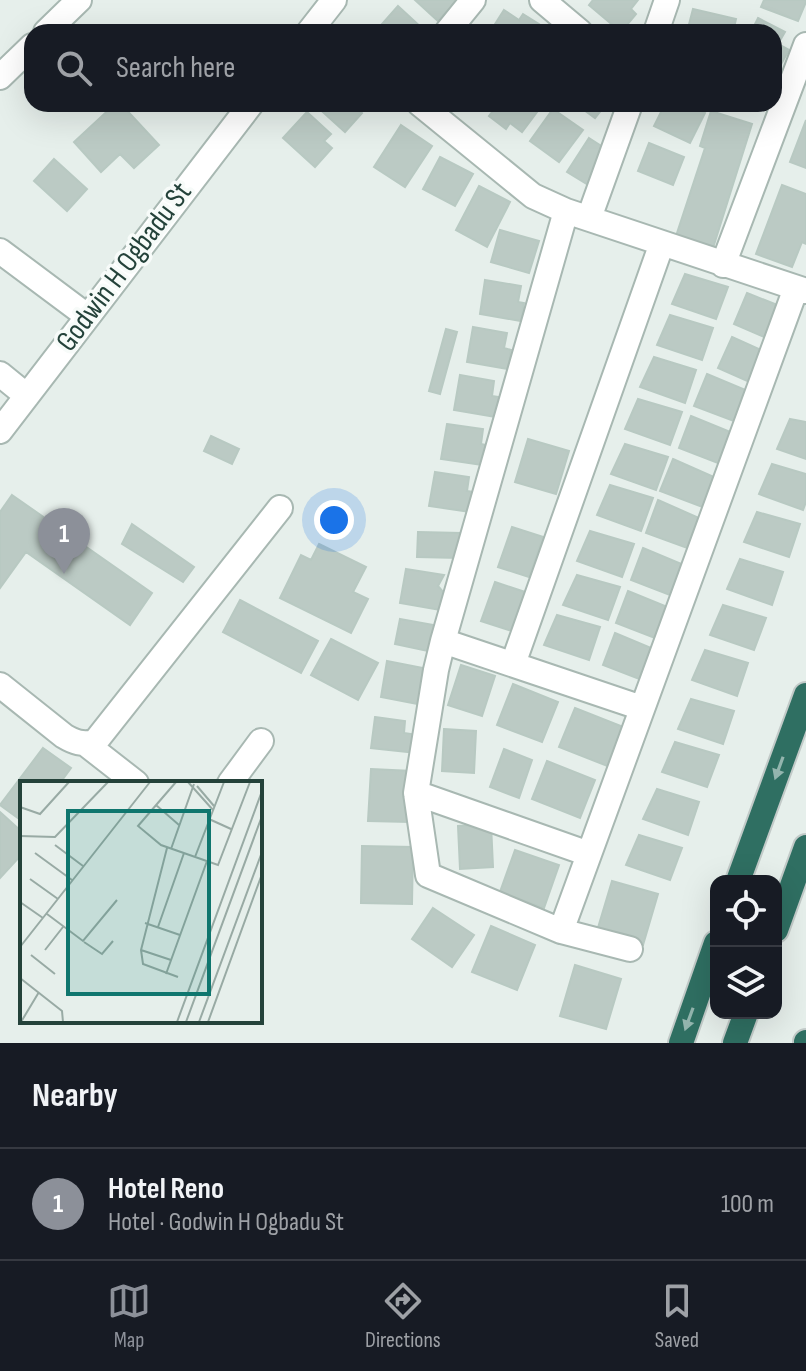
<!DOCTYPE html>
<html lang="en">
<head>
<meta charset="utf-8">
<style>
	:root { --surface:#171b24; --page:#242831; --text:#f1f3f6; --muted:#9ea1a6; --line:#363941; --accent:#8c9099 }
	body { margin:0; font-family:"Sofia Sans Condensed",sans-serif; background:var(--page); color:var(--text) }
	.controls { position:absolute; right:24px; bottom:24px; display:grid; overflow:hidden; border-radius:16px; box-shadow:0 8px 32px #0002 }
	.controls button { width:72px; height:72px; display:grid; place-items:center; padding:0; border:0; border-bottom:2px solid var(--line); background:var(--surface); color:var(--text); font:40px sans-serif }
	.you { position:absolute; left:334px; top:520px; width:28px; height:28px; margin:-20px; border:6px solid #fff; border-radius:50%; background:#1a73e8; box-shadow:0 0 0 12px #1a73e833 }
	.badge { display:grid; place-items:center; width:52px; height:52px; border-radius:50%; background:var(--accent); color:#fff; font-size:26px; font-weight:700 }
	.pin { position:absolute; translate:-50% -66px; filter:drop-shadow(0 2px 4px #0008) }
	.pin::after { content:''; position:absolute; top:42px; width:28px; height:24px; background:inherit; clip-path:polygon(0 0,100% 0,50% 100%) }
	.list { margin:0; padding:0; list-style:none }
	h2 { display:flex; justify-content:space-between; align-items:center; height:104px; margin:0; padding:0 32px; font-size:34px }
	h2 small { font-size:26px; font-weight:400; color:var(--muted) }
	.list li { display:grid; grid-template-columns:52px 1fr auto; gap:24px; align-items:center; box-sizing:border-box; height:112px; padding:0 32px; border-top:2px solid var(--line) }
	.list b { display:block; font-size:30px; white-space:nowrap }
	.list p { margin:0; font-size:26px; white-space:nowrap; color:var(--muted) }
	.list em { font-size:26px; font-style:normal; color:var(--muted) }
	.icon { flex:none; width:44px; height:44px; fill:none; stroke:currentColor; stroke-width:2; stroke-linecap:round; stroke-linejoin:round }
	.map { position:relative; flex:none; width:806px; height:1043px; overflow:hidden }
	.search { position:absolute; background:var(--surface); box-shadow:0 8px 32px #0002; left:24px; right:24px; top:24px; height:88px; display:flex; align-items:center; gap:20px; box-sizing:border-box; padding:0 28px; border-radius:24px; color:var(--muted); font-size:30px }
	.sheet { height:216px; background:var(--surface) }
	nav { display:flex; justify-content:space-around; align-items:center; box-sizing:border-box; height:112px; border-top:2px solid var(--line); background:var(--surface); font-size:22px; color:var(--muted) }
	nav a { display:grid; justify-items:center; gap:4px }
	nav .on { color:var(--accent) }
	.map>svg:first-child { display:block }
	.building { fill:#bbcac4; stroke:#b8c9c2; stroke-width:2 }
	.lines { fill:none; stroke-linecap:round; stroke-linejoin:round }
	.minor-casing { stroke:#a8b8b2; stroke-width:28 }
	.highway-casing { stroke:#c2cac8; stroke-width:28 }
	.minor { stroke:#fff; stroke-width:24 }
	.highway { stroke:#2f6f62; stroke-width:24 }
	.oneway { fill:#93b5ae }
	.labels { text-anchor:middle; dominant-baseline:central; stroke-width:7; stroke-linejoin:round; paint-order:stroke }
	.street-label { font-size:30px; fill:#24423a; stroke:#f7fbf9 }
	.inset-road { fill:none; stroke:#98aaa4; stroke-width:2 }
	.view { fill:#0f766e; fill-opacity:0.15; stroke:#0f766e; stroke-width:4 }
	.inset-edge { fill:none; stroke:#24423a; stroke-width:4 }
</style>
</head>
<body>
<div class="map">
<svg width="806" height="1043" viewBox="0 0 806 1043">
	<rect width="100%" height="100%" fill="#e6efeb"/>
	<!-- building -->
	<path class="building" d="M 415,0 L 454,0 L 456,2 L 438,21 Z
		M 593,0 L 638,0 L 631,9 L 636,14 L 621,32 L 589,5 Z
		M 764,0 L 806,0 L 806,2 L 798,21 L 761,7 Z
		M 398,6 L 422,28 L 419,32 L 375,32 Z
		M 693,9 L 736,19 L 733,32 L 687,32 Z
		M 504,10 L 519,20 L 523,14 L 539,24 L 534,32 L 490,32 Z
		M 758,18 L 785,32 L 778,44 L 789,50 L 774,77 L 774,32 L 751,32 Z
		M 115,104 L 121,104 L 159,145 L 134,168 L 120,154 L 101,172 L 74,142 Z
		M 314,104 L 356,104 L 354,106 L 362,113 L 345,132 Z
		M 498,104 L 543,104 L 522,132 L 510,123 L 506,129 L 489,116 Z
		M 576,104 L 606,104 L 595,118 Z
		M 665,104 L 687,104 L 705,113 L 690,143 L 654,126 Z
		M 553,109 L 583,130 L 559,162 L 530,141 Z
		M 711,111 L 752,124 L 713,248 L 676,236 L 705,148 L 700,146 Z
		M 307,112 L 331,134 L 324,141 L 332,148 L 315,167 L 283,138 Z
		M 806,120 L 806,168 L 790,162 Z
		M 401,125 L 432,146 L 405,187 L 374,167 Z
		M 589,138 L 620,158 L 598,191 L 567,172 Z
		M 649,143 L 684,157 L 673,185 L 638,171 Z
		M 440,157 L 473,174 L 455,206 L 423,189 Z
		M 54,159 L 87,189 L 67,211 L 34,181 Z
		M 782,185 L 806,194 L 806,244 L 802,242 L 792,267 L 756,254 Z
		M 479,186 L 510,202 L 487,247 L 456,230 Z
		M 500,230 L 539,241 L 529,273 L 491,262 Z
		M 685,274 L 728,287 L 716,319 L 672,304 Z
		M 485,280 L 521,286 L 518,302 L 524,303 L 521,321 L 480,314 Z
		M 747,293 L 785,308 L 771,340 L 734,324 Z
		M 670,315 L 713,328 L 702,360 L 657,345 Z
		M 473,327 L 507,333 L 504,348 L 511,350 L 508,369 L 467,362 Z
		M 446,329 L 457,332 L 440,394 L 429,391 Z
		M 732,337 L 768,353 L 754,384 L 718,368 Z
		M 654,357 L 696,370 L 685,403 L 640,387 Z
		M 707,374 L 748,391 L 739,423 L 694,406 Z
		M 460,375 L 494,381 L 492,396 L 499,397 L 496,417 L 454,410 Z
		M 638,399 L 682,412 L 670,445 L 625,429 Z
		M 691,416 L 733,433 L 723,465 L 679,448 Z
		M 790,419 L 806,422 L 806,459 L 777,449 Z
		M 447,424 L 483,429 L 481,444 L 486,445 L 483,465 L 441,459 Z
		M 211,436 L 239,449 L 232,464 L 204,451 Z
		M 528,439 L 569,451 L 556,494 L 515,482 Z
		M 625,444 L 668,457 L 656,490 L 611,474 Z
		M 673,459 L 714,477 L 705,508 L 660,491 Z
		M 772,464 L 806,474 L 806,502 L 803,510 L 759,494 Z
		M 435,472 L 469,477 L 467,491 L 474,492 L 471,512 L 429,506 Z
		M 610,485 L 653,498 L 641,531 L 597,515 Z
		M 12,495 L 152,593 L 130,625 L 26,552 L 0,588 L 0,512 Z
		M 658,500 L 699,518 L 690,549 L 646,533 Z
		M 757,512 L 800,524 L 789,557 L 744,542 Z
		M 132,524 L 194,567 L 183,582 L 122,544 Z
		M 512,527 L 543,537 L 529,577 L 498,567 Z
		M 590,531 L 634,544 L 622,577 L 577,561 Z
		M 418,532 L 461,533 L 460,558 L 417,557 Z
		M 319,544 L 366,567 L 353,592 L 368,599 L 351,633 L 280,598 L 301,555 L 311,560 Z
		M 643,548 L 684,565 L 675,597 L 631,580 Z
		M 740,559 L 783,572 L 772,605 L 727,589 Z
		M 406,569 L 444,575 L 438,586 L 444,593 L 441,610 L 400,603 Z
		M 577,575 L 620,587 L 608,620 L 563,605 Z
		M 495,582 L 528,593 L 515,632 L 481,621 Z
		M 628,591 L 670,608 L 660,640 L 616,623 Z
		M 240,600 L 318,641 L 301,673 L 223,632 Z
		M 723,605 L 766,618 L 754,650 L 710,635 Z
		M 557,615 L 600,627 L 589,660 L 544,645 Z
		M 400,619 L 439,626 L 433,652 L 395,644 Z
		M 615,633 L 656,650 L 647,682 L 603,665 Z
		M 331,639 L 378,663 L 358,700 L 311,675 Z
		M 705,650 L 748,663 L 737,696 L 692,680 Z
		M 387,661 L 423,668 L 421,683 L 427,684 L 423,705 L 381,697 Z
		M 461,665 L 495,676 L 482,716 L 448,705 Z
		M 513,684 L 558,702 L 542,742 L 497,725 Z
		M 691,699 L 734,711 L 723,744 L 678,729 Z
		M 575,708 L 626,728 L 610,767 L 559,747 Z
		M 375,717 L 405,721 L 404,733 L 418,735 L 416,753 L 371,748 Z
		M 444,729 L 476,731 L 474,773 L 442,771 Z
		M 675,742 L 719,755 L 707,787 L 662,772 Z
		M 43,748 L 71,768 L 60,783 L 22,783 L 22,821 L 0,805 Z
		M 504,749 L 532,760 L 519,798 L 490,787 Z
		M 547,761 L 595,780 L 580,818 L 532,799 Z
		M 371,769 L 412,771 L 410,822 L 368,821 Z
		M 657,789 L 699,802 L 688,835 L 643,819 Z
		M 0,812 L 22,832 L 22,854 L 0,878 Z
		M 491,824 L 493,867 L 460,869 L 458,826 Z
		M 639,835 L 682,848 L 670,880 L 626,865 Z
		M 362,846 L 413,847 L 412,904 L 361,903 Z
		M 515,850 L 559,865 L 544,908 L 500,892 Z
		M 612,881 L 658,894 L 643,945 L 597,931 Z
		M 433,908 L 474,935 L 452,967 L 412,939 Z
		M 491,926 L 535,945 L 517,990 L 472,972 Z
		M 575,965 L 621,979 L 606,1029 L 560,1016 Z"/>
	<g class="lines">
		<!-- minor casing -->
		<g class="minor-casing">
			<path id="minor" d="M 542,0 L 580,32
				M 46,32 L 79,0
				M 309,32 L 334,0
				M 447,32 L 473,0
				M 656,32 L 667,0
				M 0,77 L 32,46
				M 420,104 L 533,196 L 566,211 L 806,291
				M 566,211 L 443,641 L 436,670 L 416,793 L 428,875 L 561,931 L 630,949
				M 589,218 L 630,104
				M 0,251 L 87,316
				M 723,265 L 806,45
				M 0,374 L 27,396
				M 0,431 L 251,104
				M 443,641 L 642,708
				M 513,664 L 662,243
				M 0,685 L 64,736 C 74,742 82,745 95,742 L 280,508
				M 86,744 L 136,783
				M 230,783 L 261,741
				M 416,793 L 589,854
				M 561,931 L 796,288"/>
		</g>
		<!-- highway casing -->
		<g class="highway-casing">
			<path id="highway" d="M 738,881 L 806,695
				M 776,930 L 806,847
				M 681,1043 L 716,943
				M 735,1043 L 746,1013
				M 806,1043 L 806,1042"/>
		</g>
		<!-- minor -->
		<use href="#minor" class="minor"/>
		<!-- highway -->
		<use href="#highway" class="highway"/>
	</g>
	<!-- one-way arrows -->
	<defs><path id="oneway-solid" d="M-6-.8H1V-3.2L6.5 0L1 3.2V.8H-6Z" transform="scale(2)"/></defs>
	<g class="oneway">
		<use href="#oneway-solid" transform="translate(779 768) rotate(110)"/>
		<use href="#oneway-solid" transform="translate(689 1019) rotate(110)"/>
	</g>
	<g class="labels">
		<!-- street labels -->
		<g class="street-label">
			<text transform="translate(124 267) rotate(-53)">Godwin H Ogbadu St</text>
		</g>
	</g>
	<!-- overview -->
	<g transform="translate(20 781)">
		<rect width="242" height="242" fill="#e6efeb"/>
		<path class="inset-road" d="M 156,1 L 118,45 L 141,64 L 198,84 L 230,1M 168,1 L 193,29M 177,5 L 194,25M 136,24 L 159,44M 0,26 L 20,33 L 49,1M 189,38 L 211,48M 0,55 L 35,56 L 88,1M 35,64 L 63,85M 147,67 L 121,169 L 123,183 L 158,196M 151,68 L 174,3M 15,72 L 52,99M 175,76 L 204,1M 10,98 L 38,118M 0,121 L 23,137M 27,133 L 63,160 L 97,119M 125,142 L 160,154M 138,146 L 164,72M 64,161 L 82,173 L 93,160M 0,166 L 130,1M 25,169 L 43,146M 121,169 L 151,179M 11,174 L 35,193M 146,193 L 187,80M 0,197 L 42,230 L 43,241M 1,241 L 19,211M 157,241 L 242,10M 166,241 L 242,35M 179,241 L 242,71M 188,241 L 242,93"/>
		<path class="view" d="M 48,30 L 189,30 L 189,213 L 48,213 Z"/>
		<rect width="242" height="242" class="inset-edge"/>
	</g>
</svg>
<div class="controls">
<button><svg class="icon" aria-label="locate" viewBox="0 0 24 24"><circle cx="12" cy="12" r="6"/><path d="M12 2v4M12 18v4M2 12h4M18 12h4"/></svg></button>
<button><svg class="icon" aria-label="layers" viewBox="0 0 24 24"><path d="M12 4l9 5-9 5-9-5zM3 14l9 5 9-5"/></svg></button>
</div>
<div class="you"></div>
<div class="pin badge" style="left:64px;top:574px">1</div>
<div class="search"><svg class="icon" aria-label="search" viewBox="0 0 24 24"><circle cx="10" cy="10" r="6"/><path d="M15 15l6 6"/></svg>Search here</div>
</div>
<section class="sheet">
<h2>Nearby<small></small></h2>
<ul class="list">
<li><span class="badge">1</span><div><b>Hotel Reno</b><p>Hotel · Godwin H Ogbadu St</p></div><em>100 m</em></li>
</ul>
</section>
<nav>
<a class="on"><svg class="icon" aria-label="map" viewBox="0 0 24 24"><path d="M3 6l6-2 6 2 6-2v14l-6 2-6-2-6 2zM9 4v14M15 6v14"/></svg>Map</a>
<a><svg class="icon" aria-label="directions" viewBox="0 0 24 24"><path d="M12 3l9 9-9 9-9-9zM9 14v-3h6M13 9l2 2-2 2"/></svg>Directions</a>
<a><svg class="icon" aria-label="saved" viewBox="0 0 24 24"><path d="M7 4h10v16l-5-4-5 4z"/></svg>Saved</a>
</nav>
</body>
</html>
